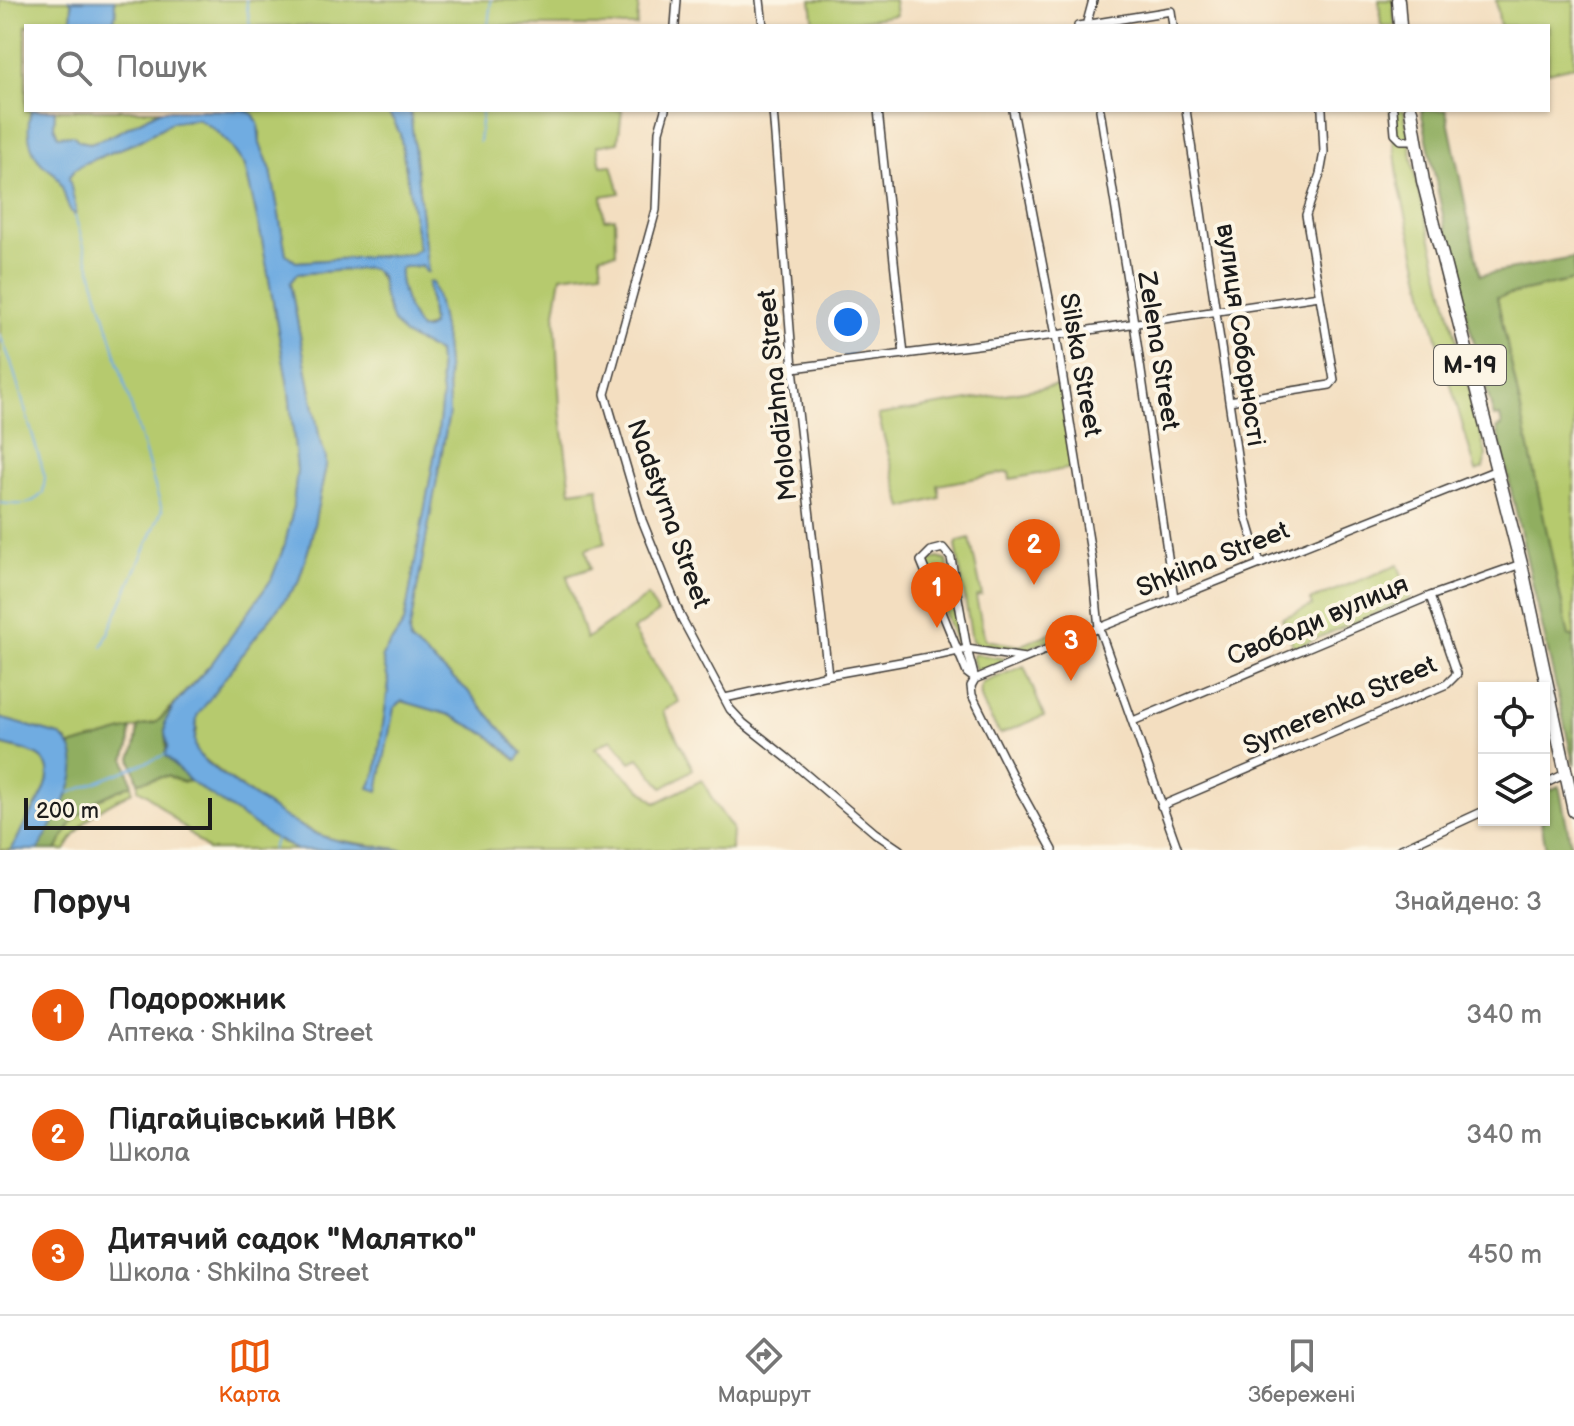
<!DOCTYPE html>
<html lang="uk">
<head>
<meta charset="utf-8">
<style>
	:root { --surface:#fff; --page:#f6f6f6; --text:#222; --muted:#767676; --line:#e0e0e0; --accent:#ea580c }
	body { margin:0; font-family:"Balsamiq Sans",sans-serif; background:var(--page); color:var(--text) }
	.controls { position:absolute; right:24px; bottom:24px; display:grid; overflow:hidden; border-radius:0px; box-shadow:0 2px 6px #0004 }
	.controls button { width:72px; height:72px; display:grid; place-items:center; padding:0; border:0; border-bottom:2px solid var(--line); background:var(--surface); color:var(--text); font:40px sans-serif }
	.scale { position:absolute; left:24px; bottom:20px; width:188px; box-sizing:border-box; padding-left:8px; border:4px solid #1c1c1c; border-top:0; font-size:22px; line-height:28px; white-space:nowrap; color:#1c1c1c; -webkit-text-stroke:6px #fcf5e5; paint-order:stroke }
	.you { position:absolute; left:848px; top:322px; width:28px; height:28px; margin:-20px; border:6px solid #fff; border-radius:50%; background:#1a73e8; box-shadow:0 0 0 12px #1a73e833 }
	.badge { display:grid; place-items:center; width:52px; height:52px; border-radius:50%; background:var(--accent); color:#fff; font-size:26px; font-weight:700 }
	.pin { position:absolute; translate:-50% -66px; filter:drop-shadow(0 2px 4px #0008) }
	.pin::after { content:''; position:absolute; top:42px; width:28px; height:24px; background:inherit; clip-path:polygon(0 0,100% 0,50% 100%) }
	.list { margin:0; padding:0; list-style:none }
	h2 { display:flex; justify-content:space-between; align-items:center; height:104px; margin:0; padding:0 32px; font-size:34px }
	h2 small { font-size:26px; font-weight:400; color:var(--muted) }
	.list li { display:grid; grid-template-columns:52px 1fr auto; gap:24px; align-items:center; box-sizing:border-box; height:120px; padding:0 32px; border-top:2px solid var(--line) }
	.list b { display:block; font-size:30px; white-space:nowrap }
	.list p { margin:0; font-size:26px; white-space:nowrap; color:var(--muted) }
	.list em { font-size:26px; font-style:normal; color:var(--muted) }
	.icon { flex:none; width:44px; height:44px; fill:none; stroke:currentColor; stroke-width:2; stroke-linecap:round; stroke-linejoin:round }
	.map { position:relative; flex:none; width:1574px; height:850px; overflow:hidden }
	.search { position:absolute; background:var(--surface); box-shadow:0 2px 6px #0004; left:24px; right:24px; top:24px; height:88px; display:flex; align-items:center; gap:20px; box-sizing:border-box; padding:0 28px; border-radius:0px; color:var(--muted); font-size:30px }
	.sheet { height:464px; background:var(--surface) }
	nav { display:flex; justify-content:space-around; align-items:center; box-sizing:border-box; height:112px; border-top:2px solid var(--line); background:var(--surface); font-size:22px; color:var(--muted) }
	nav a { display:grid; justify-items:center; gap:4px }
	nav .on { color:var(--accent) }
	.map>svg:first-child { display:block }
	.green { fill:#b6ca6e; stroke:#697345; stroke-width:2 }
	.forest { fill:#90ae61; stroke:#56653e; stroke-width:2 }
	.water { fill:#6face1; stroke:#46647e; stroke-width:2 }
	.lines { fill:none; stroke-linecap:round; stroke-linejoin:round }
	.stream { stroke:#6face1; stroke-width:2 }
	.minor-casing { stroke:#3c3935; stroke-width:10 }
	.trunk-casing { stroke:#3c3935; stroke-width:15 }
	.minor { stroke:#fff; stroke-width:7 }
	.trunk { stroke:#fff; stroke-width:12 }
	.labels { text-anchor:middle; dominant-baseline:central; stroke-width:8; stroke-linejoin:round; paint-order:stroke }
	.shield { fill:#fcf5e5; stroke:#5f5d58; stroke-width:2 }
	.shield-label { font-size:24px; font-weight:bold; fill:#1c1c1c }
	.street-label { font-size:26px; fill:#1c1c1c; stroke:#fcf5e5 }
</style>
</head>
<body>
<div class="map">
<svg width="1574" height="850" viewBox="0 0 1574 850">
	<rect width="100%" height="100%" fill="#fcf5e5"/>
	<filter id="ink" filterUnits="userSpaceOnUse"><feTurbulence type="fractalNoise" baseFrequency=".0125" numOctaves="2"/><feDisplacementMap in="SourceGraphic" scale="16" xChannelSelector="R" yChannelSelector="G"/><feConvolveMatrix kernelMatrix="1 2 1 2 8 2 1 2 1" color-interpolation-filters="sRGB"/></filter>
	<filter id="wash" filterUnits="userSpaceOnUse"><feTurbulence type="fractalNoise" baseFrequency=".006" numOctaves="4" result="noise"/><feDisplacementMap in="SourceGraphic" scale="32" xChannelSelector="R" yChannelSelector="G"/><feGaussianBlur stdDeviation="1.8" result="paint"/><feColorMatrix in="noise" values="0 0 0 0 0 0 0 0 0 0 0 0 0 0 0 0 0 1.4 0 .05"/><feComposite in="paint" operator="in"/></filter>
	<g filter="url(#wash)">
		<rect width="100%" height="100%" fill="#f3dec0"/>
		<!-- green -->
		<path class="green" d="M 0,0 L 70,0 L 72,4 L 71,26 L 26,26 L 26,110 L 36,110 L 35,121 L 85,163 L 137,142 L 172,122 L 198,119 L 215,130 L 230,145 L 245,166 L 262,240 L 289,392 L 297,470 L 292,514 L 285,544 L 271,580 L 212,663 L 157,722 L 70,746 L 66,740 L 59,735 L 0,718 Z
			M 114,0 L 639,0 L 637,26 L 112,26 L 116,13 Z
			M 811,0 L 894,0 L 896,15 L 828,26 L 814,26 Z
			M 1379,0 L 1393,0 L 1395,26 L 1381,26 Z
			M 1496,0 L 1574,0 L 1574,66 L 1548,72 L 1548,26 L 1500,26 Z
			M 55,110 L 161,110 L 111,136 L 90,143 L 58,136 L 54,126 Z
			M 230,110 L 387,110 L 387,112 L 394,121 L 400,134 L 419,249 L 411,254 L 296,262 L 286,254 L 271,170 L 260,144 L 260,132 L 244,111 Z
			M 410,110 L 622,110 L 618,142 L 597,146 L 601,166 L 612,165 L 620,193 L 602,196 L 604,219 L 615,218 L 616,253 L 600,255 L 602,271 L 561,276 L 555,312 L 560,409 L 571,491 L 598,487 L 605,543 L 586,549 L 591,568 L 567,576 L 586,639 L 648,596 L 658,613 L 633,630 L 679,702 L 663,711 L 693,769 L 663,788 L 639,758 L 631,762 L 612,739 L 595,748 L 656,803 L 702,780 L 715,804 L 732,828 L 731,850 L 404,850 L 336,840 L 320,835 L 290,821 L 227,777 L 198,754 L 194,742 L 197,730 L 196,716 L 250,644 L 298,583 L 310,544 L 326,466 L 326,458 L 320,440 L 290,283 L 297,274 L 372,268 C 384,280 381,280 384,296 C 393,333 407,336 438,352 L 442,396 L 437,440 L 404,623 L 382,656 L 389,683 L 376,773 L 370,788 L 378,790 L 394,708 L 402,701 L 450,715 L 488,735 L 516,760 L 522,753 L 467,690 L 410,641 L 409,633 L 449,413 C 448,369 446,324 432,282 L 428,283 L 432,326 L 420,329 C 410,318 398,284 400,269 L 404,267 L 423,266 L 428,271 Z
			M 1390,110 L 1404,110 L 1416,181 L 1486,455 L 1483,468 L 1476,471 L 1426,300 L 1399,185 Z
			M 1574,280 L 1574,637 L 1569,638 L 1497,297 Z
			M 1060,385 L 1072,468 L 1010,479 L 1009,472 L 938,485 L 940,498 L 903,508 L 878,415 Z
			M 970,538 L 982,595 L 976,597 L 985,640 L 1020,646 L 1092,615 L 1093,622 L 1049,642 L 1047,640 L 1030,648 L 1030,650 L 1024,653 L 978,645 L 972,641 L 956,545 L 958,541 Z
			M 938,558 L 947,561 L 952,590 L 938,594 L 927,565 L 932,560 Z
			M 1398,565 L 1411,599 L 1294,648 L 1282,618 L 1312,606 L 1310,600 Z
			M 953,596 L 962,644 L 957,645 L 940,600 Z
			M 975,654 L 1006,659 L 1007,661 L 982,672 L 975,669 L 972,657 Z
			M 1024,666 L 1044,716 L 1000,734 C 992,720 975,698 982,683 Z
			M 0,744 C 13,748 32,750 42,759 C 61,776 32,811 23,827 C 19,835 16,843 11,850 L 0,850 Z
			M 167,776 L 183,782 L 190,781 L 275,839 L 297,850 L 208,850 L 147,794 L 138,789 L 138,782 Z
			M 132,784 L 132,792 C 97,809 86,816 65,850 L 56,850 L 73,821 L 97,800 Z"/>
		<!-- forest -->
		<path class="forest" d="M 1421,110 L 1446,110 L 1480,275 L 1574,258 L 1574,280 L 1497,297 L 1569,637 L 1574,637 L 1574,766 L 1497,428 L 1502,426 L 1500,416 L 1494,417 L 1454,268 Z
			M 175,704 C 172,709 167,716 166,722 C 162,734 169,744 165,755 L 190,781 L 183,782 L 167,776 L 138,782 L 131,758 L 135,748 L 138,727 L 157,722 Z
			M 131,729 L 129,747 L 125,759 L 132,784 L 97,800 L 73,821 L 56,850 L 38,850 C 56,814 82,788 70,746 Z
			M 1559,786 L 1572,850 L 1546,850 L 1541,820 L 1544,820 L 1544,793 Z"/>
		<!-- water -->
		<path class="water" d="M 70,0 L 114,0 L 116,13 L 112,26 L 71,26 L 72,4 Z
			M 31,110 L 55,110 L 54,126 L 58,136 L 73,135 L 79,141 L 90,143 L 111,136 L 161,110 L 244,110 L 253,114 L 258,123 L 260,144 L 271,170 L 286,254 L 296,262 L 411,254 L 419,249 L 400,134 L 394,121 L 387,112 L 387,110 L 410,110 L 428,272 L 426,272 L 422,266 L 404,267 L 400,269 C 398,284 410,318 420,329 L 426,329 L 432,326 L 428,283 L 432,282 C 446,323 448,369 449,413 L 409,633 L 410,641 L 467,690 L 522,753 L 517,760 L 488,735 L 450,715 L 402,701 L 394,708 L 378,791 L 369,788 L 376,773 L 389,683 L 382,656 L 404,623 L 437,441 L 442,396 L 438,352 L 404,335 L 393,322 L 384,297 L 381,277 L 372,268 L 297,274 L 290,283 L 320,440 L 326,458 L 326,466 L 310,544 L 298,583 L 250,644 L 197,716 C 197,727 192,742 197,752 C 204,764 229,779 240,787 C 266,804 290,823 319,835 C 345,845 376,846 404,850 L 297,850 L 275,839 L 190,781 L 165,755 L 168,746 L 165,734 L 165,722 L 175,704 L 212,663 L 271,580 L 285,544 L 292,514 L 297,470 L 289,392 L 262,240 L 245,166 L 230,145 L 215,130 L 198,119 L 172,122 L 137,142 L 85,163 L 74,170 L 69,178 L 76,209 L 75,216 C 63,205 66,187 56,176 C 53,171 46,168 42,164 C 28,150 26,128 31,110 Z
			M 0,718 L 59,735 C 98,762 53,821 38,850 L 11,850 C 16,843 19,835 23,827 C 32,811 61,776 42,759 C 32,750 13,748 0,744 Z"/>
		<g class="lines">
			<!-- stream -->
			<path class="stream" d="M 246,0 L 250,26
				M 488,26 L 491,0
				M 479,142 L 482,110
				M 75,216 L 162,510 L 102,647
				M 0,335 L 11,362 L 45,477 L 43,493 C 30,507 18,505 0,503
				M 69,793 L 165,755
				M 272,850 L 275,839"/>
		</g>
	</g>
	<g filter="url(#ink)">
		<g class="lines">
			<!-- minor casing -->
			<g class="minor-casing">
				<path id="minor" d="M 760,0 L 763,26
					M 675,26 L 677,0
					M 1078,26 L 1171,11 L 1173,26
					M 1086,26 L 1093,0
					M 665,110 L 659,131 L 656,210 L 605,394 L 642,520 L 681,617 L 730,709 L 743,723 L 787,758 L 875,833 L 900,850
					M 773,110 L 793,368 L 828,675
					M 878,110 L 904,355
					M 1013,110 L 1056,335 L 1092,559 L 1099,628 L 1178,850
					M 1100,110 L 1134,323 L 1174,598
					M 1186,110 L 1246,516 L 1260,563
					M 1393,110 L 1395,134 L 1401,140 L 1415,140
					M 793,368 L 1056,335 L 1319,296
					M 1229,401 L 1330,385 L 1334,380 L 1306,215 L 1320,174 L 1324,152 L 1322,110
					M 975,679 L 1099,628 L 1497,470
					M 975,679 L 967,673 L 921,561 L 931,551 L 943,548 L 951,558 L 967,649 L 975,679 L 971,686 L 972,695 L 1016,783 L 1053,850
					M 725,698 L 828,675 L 940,655 L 967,649 L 1025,658
					M 1133,721 L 1430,596 L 1521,564
					M 1544,784 L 1565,774
					M 1161,806 L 1447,684 L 1457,674 L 1430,596
					M 1399,850 L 1484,811"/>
			</g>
			<!-- trunk casing -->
			<g class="trunk-casing">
				<path id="trunk" d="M 1398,0 L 1400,26
					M 1411,110 L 1423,181 L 1521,564 L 1574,811"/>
			</g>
			<!-- minor -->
			<use href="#minor" class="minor"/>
			<!-- trunk -->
			<use href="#trunk" class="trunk"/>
		</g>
	</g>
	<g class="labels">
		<!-- shield labels -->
		<rect class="shield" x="1434" y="345" width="72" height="40" rx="6"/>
		<g class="shield-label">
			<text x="1470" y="365">М-19</text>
		</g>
		<!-- street labels -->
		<g class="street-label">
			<text transform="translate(1240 335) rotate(82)">вулиця Соборності</text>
			<text transform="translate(1158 351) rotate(81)">Zelena Street</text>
			<text transform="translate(1080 365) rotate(80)">Silska Street</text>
			<text transform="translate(778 395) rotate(-96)">Molodizhna Street</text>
			<text transform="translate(668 514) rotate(70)">Nadstyrna Street</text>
			<text transform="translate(1213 560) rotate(-22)">Shkilna Street</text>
			<text transform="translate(1318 621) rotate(-23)">Свободи вулиця</text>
			<text transform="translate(1340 706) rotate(-24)">Symerenka Street</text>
		</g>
	</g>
</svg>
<div class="controls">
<button><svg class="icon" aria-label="locate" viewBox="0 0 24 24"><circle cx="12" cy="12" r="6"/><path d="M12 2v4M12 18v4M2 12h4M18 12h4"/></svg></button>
<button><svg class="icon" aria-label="layers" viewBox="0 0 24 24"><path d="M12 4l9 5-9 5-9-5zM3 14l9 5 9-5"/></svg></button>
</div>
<div class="scale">200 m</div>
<div class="you"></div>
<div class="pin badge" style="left:937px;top:628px">1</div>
<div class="pin badge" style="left:1034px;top:585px">2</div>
<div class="pin badge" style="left:1071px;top:681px">3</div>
<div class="search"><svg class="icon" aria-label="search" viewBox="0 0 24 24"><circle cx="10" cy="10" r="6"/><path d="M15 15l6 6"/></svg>Пошук</div>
</div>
<section class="sheet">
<h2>Поруч<small>Знайдено: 3</small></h2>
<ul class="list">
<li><span class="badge">1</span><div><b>Подорожник</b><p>Аптека · Shkilna Street</p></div><em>340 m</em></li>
<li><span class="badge">2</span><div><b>Підгайцівський НВК</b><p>Школа</p></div><em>340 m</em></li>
<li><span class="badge">3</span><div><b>Дитячий садок &quot;Малятко&quot;</b><p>Школа · Shkilna Street</p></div><em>450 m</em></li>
</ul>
</section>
<nav>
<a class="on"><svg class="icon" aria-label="map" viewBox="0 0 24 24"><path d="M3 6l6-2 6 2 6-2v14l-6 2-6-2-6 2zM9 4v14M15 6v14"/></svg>Карта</a>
<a><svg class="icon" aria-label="directions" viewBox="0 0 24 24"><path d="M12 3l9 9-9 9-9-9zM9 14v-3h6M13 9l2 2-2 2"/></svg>Маршрут</a>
<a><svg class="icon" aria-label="saved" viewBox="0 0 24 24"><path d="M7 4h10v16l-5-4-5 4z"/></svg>Збережені</a>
</nav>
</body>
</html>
